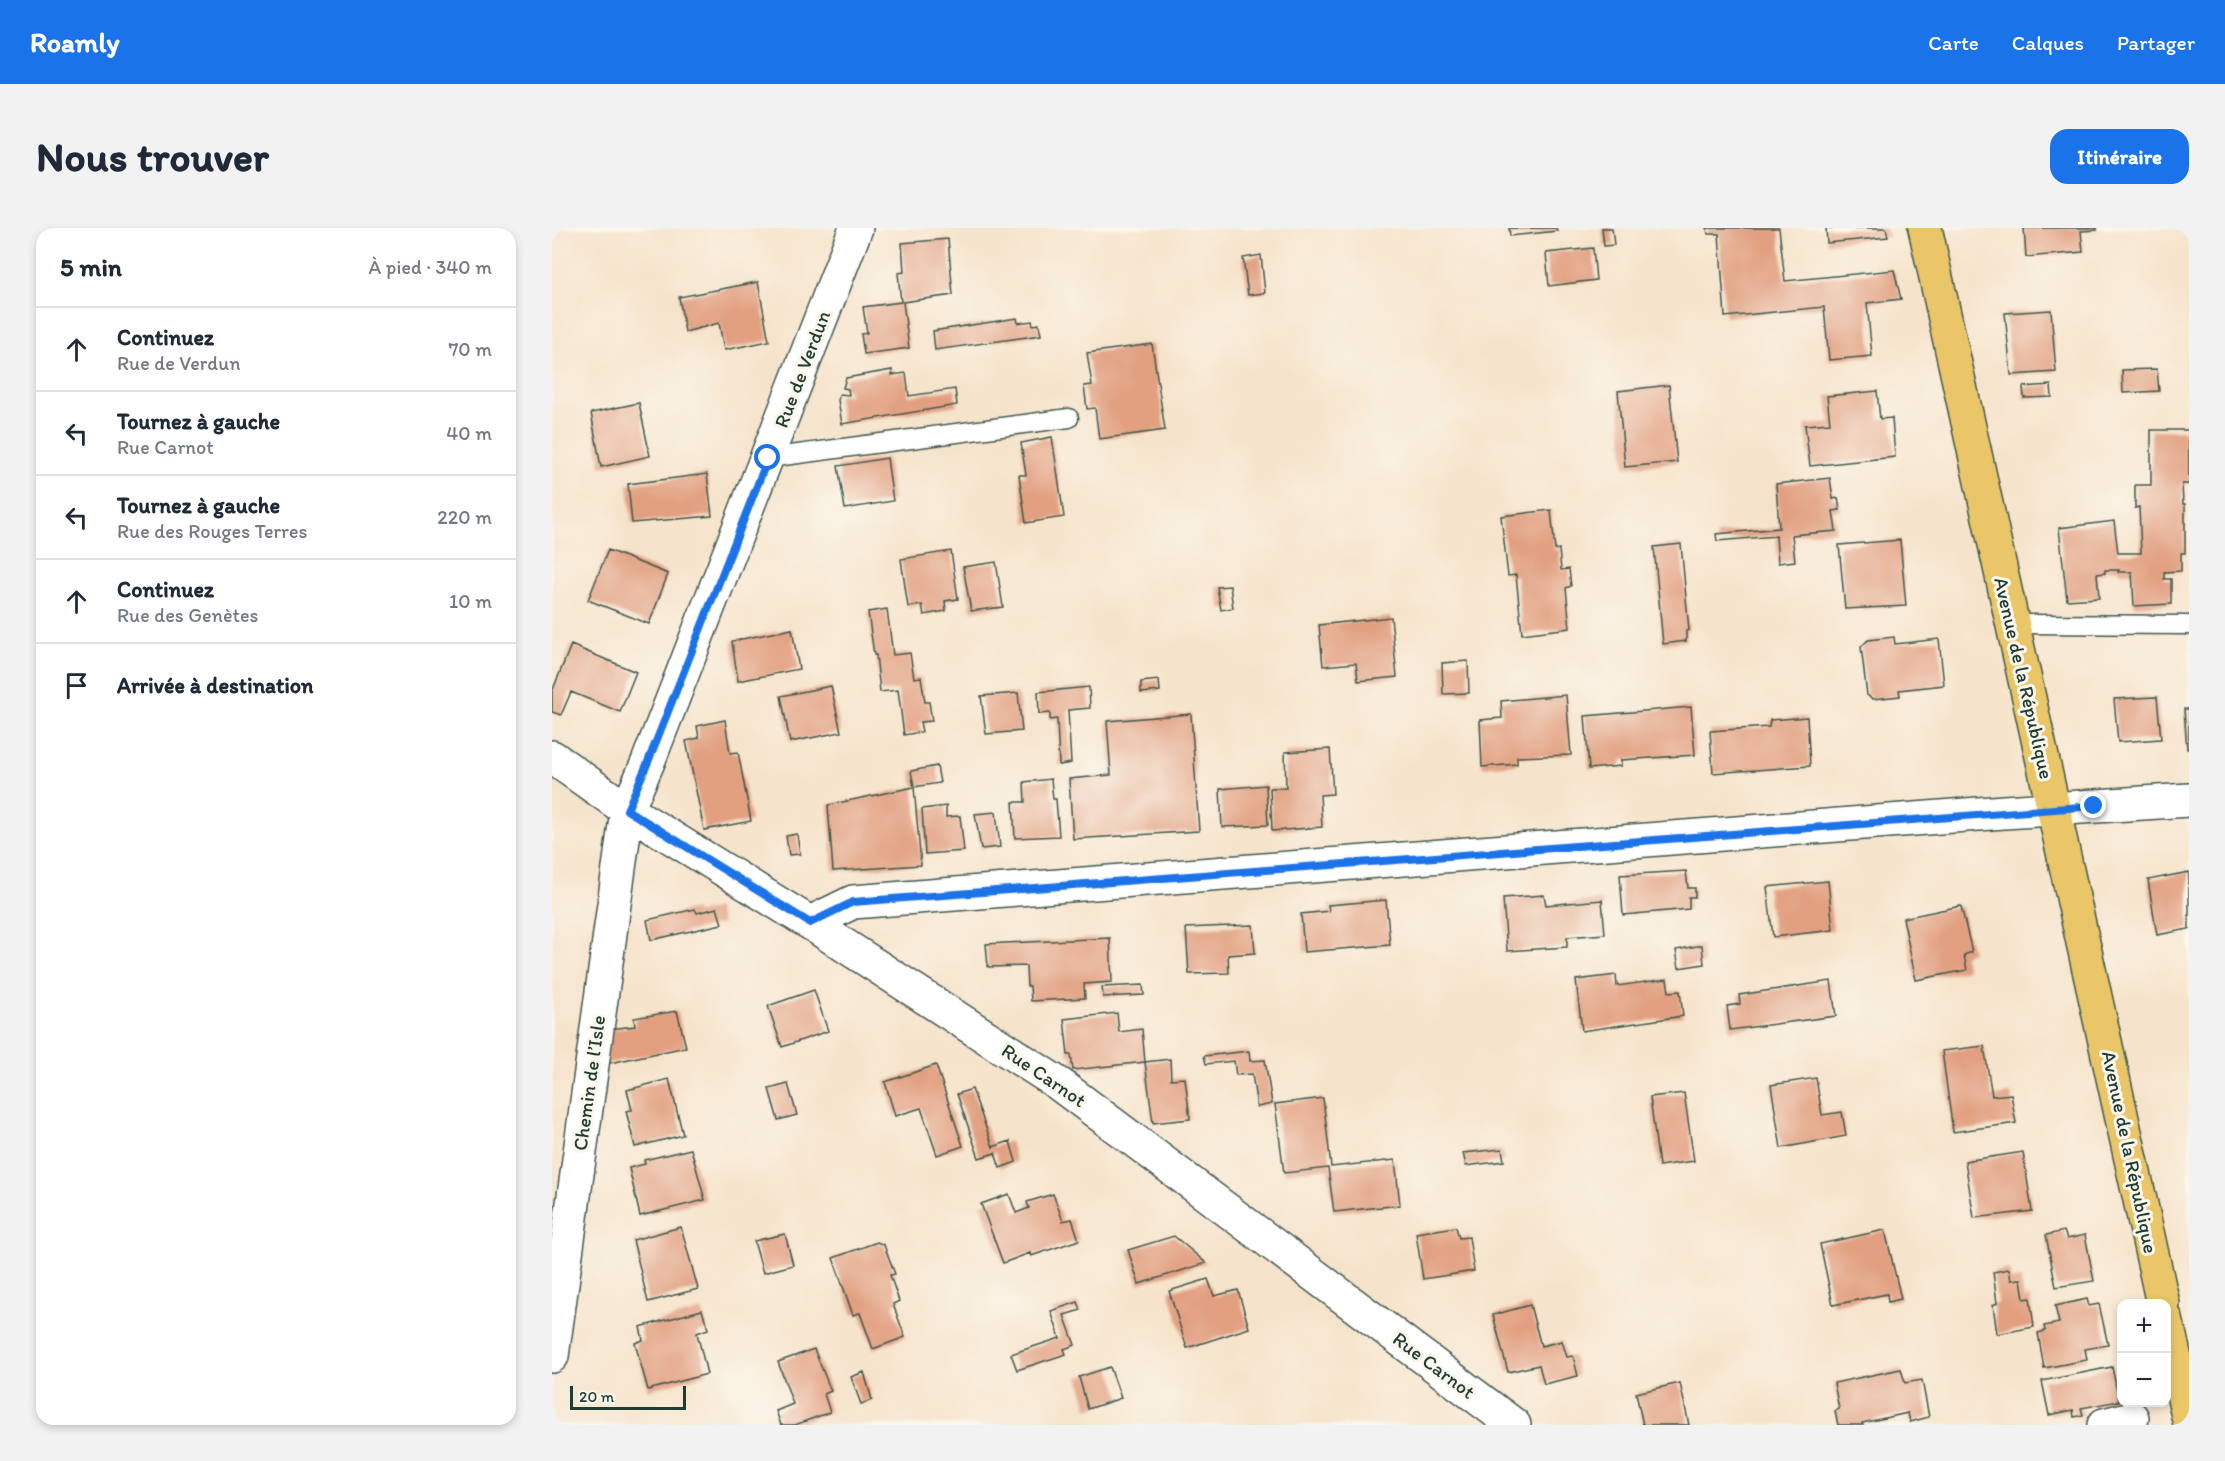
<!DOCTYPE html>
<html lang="fr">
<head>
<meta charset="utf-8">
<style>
	:root { --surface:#fff; --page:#f2f2f3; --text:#1f2937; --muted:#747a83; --line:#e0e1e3; --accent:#1a73e8 }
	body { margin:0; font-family:Itim,sans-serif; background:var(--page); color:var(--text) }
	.controls { position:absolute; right:18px; bottom:18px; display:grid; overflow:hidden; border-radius:12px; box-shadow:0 3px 9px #0003 }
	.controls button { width:54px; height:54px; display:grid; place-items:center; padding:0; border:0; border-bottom:2px solid var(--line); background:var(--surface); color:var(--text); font:30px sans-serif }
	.scale { position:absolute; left:18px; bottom:15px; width:116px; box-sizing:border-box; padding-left:6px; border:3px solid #1f3d34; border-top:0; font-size:16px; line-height:21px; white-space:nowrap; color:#1f3d34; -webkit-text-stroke:4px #fbf7ec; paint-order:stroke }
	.stop { position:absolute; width:18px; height:18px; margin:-14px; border:4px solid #1a73e8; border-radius:50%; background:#fff }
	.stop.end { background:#1a73e8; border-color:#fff; box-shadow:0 2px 6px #0008 }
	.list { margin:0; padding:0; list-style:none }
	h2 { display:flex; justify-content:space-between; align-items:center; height:78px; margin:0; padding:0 24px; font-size:26px }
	h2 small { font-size:20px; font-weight:400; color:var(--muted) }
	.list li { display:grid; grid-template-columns:39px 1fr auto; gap:18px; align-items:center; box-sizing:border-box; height:84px; padding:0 24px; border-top:2px solid var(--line) }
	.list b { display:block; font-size:22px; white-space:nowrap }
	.list p { margin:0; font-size:20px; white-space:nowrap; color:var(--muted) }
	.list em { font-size:20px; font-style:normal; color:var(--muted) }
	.icon { flex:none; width:33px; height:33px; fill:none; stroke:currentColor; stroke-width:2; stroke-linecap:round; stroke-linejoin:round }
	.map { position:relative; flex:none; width:1637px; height:1197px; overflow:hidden; border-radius:18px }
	header { display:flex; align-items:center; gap:36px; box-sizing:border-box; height:84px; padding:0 30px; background:var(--accent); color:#fff }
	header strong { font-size:28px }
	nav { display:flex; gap:33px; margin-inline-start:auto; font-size:21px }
	.intro { display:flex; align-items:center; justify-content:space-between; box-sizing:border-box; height:144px; padding:0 36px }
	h1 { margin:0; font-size:42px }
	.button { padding:15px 27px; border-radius:18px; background:var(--accent); color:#fff; font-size:21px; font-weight:700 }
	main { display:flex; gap:36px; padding:0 36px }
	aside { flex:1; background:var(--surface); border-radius:18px; box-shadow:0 3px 9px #0003 }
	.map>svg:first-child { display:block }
	.building { fill:#e2a081 }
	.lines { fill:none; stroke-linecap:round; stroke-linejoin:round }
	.lane-casing { stroke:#3f564b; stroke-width:21 }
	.street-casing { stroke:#3f564b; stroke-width:36 }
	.primary-casing { stroke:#3f564b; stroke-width:36 }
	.lane { stroke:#fff; stroke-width:18 }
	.street { stroke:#fff; stroke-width:33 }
	.primary { stroke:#eac669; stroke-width:33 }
	.route { stroke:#1a73e8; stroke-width:8 }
	.labels { text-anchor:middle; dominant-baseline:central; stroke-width:6; stroke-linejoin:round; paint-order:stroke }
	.street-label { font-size:20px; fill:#1f3d34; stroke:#fbf7ec }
</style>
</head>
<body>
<header>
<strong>Roamly</strong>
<nav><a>Carte</a><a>Calques</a><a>Partager</a></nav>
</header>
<div class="intro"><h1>Nous trouver</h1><a class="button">Itinéraire</a></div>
<main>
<aside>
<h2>5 min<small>À pied · 340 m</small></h2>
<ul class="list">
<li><svg class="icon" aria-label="ahead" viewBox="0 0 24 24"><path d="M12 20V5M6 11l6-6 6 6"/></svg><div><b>Continuez</b><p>Rue de Verdun</p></div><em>70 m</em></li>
<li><svg class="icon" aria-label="left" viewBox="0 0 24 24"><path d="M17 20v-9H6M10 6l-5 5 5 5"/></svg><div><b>Tournez à gauche</b><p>Rue Carnot</p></div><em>40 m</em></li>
<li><svg class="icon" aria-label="left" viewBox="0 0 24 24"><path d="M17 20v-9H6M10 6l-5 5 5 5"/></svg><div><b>Tournez à gauche</b><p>Rue des Rouges Terres</p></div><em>220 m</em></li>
<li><svg class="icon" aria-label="ahead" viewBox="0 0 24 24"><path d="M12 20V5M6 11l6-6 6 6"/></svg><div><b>Continuez</b><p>Rue des Genètes</p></div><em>10 m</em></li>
<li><svg class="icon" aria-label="arrive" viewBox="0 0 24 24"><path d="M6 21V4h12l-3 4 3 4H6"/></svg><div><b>Arrivée à destination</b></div></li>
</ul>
</aside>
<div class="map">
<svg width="1637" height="1197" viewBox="0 0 1637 1197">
	<rect width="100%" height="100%" fill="#fbf7ec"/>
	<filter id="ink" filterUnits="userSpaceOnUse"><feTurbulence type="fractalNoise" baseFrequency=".0167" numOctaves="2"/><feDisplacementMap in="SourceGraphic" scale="12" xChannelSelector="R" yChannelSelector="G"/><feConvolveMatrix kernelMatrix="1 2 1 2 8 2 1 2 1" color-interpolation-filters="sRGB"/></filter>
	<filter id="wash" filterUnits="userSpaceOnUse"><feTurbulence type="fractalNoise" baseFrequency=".008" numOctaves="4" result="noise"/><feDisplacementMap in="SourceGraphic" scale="24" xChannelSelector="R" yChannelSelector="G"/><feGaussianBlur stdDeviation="1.35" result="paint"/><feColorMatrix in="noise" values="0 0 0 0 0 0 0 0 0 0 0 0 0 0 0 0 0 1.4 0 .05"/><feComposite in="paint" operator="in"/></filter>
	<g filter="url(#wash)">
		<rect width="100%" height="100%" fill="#f6e3cb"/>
		<g id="blocks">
			<!-- building -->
			<path class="building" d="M 957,0 L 1004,0 L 1005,3 L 958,8 Z
				M 1050,0 L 1060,0 L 1062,17 L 1052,18 Z
				M 1155,0 L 1227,0 L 1233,53 L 1342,42 L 1349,71 L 1315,75 L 1320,128 L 1277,132 L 1272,79 L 1173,89 L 1167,6 L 1156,6 Z
				M 1274,0 L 1334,0 L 1336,9 L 1275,15 Z
				M 1472,0 L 1545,0 L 1545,2 L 1529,3 L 1531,24 L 1474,29 Z
				M 396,11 L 401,67 L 351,74 L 357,120 L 312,126 L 309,106 L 315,105 L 311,79 L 349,74 L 346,45 L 352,44 L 350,15 Z
				M 1041,20 L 1044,52 L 997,58 L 994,25 Z
				M 709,27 L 713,65 L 696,67 L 691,30 Z
				M 206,54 L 217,113 L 172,122 L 167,95 L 133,104 L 127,69 Z
				M 1499,82 L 1504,144 L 1459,147 L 1453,85 Z
				M 465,90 L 466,95 L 480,93 L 481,97 L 487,96 L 489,107 L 383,122 L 381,103 Z
				M 600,116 L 613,202 L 547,211 L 543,180 L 535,181 L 532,158 L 540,157 L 535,125 Z
				M 1605,141 L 1607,163 L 1571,165 L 1570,142 Z
				M 340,142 L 340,147 L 354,145 L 357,168 L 403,161 L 405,177 L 290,196 L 286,172 L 288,166 L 297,167 L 296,161 L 291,160 L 294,150 Z
				M 1117,157 L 1125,234 L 1073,239 L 1066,163 Z
				M 1499,157 L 1500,169 L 1472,170 L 1471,159 Z
				M 1325,163 L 1328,191 L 1340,190 L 1343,229 L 1258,238 L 1253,197 L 1278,195 L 1275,168 Z
				M 87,175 L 98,228 L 49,239 L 39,185 Z
				M 1599,202 L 1637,202 L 1637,256 L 1630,256 L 1631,276 L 1633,276 L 1633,325 L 1629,325 L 1629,343 L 1612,344 L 1612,351 L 1619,351 L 1619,376 L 1582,378 L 1580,344 L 1566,344 L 1567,342 L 1553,342 L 1553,345 L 1545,346 L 1547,370 L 1515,372 L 1507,300 L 1562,293 L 1566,325 L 1589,325 L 1587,279 L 1583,280 L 1583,257 L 1599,257 Z
				M 500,209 L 512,289 L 474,295 L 467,247 L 474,247 L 469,215 Z
				M 335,230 L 341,273 L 293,281 L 286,238 Z
				M 155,246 L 160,288 L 80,295 L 76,256 Z
				M 1278,250 L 1281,271 L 1286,270 L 1288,282 L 1281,283 L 1284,303 L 1240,307 L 1243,333 L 1226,335 L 1224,308 L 1165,313 L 1164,306 L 1227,300 L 1224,256 Z
				M 999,282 L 1003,322 L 1007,321 L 1009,342 L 1017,341 L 1019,358 L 1014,360 L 1018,400 L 970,406 L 964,347 L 956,348 L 949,288 Z
				M 1348,312 L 1354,378 L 1293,381 L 1287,317 Z
				M 1129,316 L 1137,402 L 1134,403 L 1134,413 L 1111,416 L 1102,319 Z
				M 56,322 L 116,346 L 97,396 L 36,372 Z
				M 399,323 L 406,371 L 393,373 L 394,383 L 372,387 L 370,377 L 356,379 L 349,331 Z
				M 444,334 L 451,379 L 419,383 L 411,339 Z
				M 678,358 L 681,380 L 669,382 L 665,359 Z
				M 335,381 L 341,427 L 358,425 L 362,450 L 369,449 L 373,474 L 377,474 L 380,493 L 368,494 L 370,504 L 352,507 L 346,462 L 328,464 L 324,427 L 322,427 L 316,384 Z
				M 839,389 L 845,449 L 806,453 L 804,435 L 771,438 L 767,397 Z
				M 240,401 L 247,441 L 186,453 L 180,413 Z
				M 1342,409 L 1343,416 L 1387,411 L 1392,457 L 1347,462 L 1348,468 L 1321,471 L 1315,467 L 1309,419 L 1316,412 Z
				M 19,417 L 84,444 L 68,484 L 19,464 L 9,487 L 0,484 L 0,464 Z
				M 916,433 L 917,465 L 891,466 L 890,435 Z
				M 607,452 L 608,463 L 589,465 L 589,454 Z
				M 279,458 L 289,504 L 238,514 L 229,468 Z
				M 537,459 L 538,480 L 516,482 L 519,535 L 507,537 L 505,491 L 498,492 L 498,485 L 487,486 L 486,464 Z
				M 466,465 L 470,503 L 434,506 L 429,468 Z
				M 1014,467 L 1019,527 L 965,529 L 965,536 L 930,539 L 928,492 L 950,490 L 949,473 Z
				M 1605,469 L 1609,511 L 1566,514 L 1562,471 Z
				M 1139,479 L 1143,527 L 1069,532 L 1069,538 L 1037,541 L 1033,488 Z
				M 1632,481 L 1637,481 L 1637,521 L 1635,521 Z
				M 639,486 L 647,603 L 521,611 L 517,551 L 559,547 L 555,493 Z
				M 1255,489 L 1258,538 L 1161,545 L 1158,503 L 1217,499 L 1218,492 Z
				M 173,492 L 178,525 L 186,524 L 199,593 L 152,602 L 134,513 L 147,510 L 145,498 Z
				M 778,521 L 781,566 L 768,567 L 770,599 L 720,603 L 718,560 L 734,560 L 733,524 Z
				M 385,538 L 388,555 L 362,559 L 359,543 Z
				M 499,551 L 501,571 L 504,571 L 507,608 L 463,610 L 461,574 L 473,574 L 472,554 Z
				M 714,557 L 716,597 L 670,599 L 668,561 Z
				M 362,559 L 369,637 L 281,643 L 276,577 Z
				M 394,578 L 394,589 L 408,588 L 412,623 L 373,626 L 370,581 Z
				M 444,584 L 448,619 L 429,621 L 423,586 Z
				M 245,606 L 248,626 L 237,627 L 234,608 Z
				M 1134,643 L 1136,660 L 1143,660 L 1143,669 L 1137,669 L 1137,681 L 1071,687 L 1068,647 Z
				M 1637,644 L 1637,701 L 1605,707 L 1596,652 Z
				M 1276,653 L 1281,702 L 1221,709 L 1215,659 Z
				M 992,667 L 994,677 L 1050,672 L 1053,706 L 1015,709 L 1015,719 L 955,723 L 951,670 Z
				M 834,672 L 838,717 L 752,724 L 749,686 L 777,683 L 776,677 Z
				M 1409,678 L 1420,724 L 1412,727 L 1415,742 L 1364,752 L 1351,690 Z
				M 165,680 L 170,696 L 99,712 L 95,692 L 143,681 L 145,685 Z
				M 701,697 L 703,725 L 676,727 L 677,745 L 637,746 L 634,700 Z
				M 558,710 L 560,754 L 532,756 L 533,770 L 479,773 L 478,758 L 475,758 L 474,738 L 436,739 L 434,716 Z
				M 1150,717 L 1152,736 L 1127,740 L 1124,722 Z
				M 1064,747 L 1065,758 L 1115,751 L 1117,764 L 1128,763 L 1131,788 L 1030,803 L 1024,752 Z
				M 1279,753 L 1284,788 L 1178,802 L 1175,778 L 1188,776 L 1187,767 Z
				M 591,757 L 592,767 L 551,769 L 550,759 Z
				M 262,762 L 276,803 L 230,819 L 216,778 Z
				M 125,783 L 134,819 L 53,836 L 58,801 L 83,798 L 82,790 Z
				M 565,785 L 567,804 L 590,801 L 593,834 L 521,842 L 519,827 L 516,827 L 512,791 Z
				M 1432,818 L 1440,868 L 1459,866 L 1464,895 L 1401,904 L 1390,823 Z
				M 697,823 L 698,833 L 713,832 L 720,876 L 705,879 L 700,846 L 684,847 L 682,833 L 654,836 L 652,828 Z
				M 618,831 L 619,851 L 633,850 L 638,891 L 601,895 L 593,834 Z
				M 384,837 L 411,918 L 385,927 L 369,880 L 343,888 L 333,854 Z
				M 1264,850 L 1270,887 L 1290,884 L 1294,908 L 1229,920 L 1219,857 Z
				M 117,851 L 131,907 L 83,919 L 74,883 L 80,882 L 75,862 Z
				M 236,856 L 245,887 L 226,892 L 217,861 Z
				M 420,861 L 441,919 L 458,913 L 464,934 L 448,940 L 443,925 L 427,930 L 405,866 Z
				M 1132,865 L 1142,933 L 1107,938 L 1098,869 Z
				M 771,870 L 779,939 L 843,932 L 848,977 L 782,984 L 776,940 L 732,945 L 723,876 Z
				M 139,921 L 153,972 L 88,988 L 77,940 L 93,936 L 92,932 Z
				M 950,921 L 952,933 L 914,938 L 911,925 Z
				M 1471,924 L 1480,983 L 1422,990 L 1413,933 Z
				M 457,966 L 464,985 L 477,980 L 475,974 L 501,966 L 511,993 L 520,991 L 527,1012 L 479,1028 L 478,1025 L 451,1035 L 429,976 Z
				M 129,999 L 146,1061 L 96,1074 L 81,1012 Z
				M 904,999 L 907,1010 L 917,1009 L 922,1043 L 871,1051 L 864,1005 Z
				M 1333,1002 L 1349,1071 L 1336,1074 L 1335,1066 L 1281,1077 L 1268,1016 Z
				M 1512,1003 L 1515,1011 L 1533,1007 L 1542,1053 L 1504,1059 L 1494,1007 Z
				M 233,1006 L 241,1037 L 211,1045 L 202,1013 Z
				M 622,1008 L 654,1035 L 587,1056 L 576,1022 Z
				M 325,1014 L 332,1017 L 343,1046 L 338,1047 L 347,1073 L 341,1076 L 353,1109 L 321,1121 L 308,1085 L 301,1087 L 281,1030 Z
				M 1457,1041 L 1459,1052 L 1469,1051 L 1472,1071 L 1478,1070 L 1482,1099 L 1445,1106 L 1441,1077 L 1445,1075 L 1441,1044 Z
				M 656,1051 L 662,1068 L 686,1062 L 697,1100 L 635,1120 L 617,1063 Z
				M 1535,1071 L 1537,1078 L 1547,1076 L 1556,1117 L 1533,1121 L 1535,1132 L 1492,1140 L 1486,1105 L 1493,1103 L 1492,1098 L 1507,1095 L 1503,1078 Z
				M 526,1074 L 529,1082 L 512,1087 L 523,1117 L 512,1121 L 514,1126 L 465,1142 L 459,1126 L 508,1110 L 499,1083 Z
				M 978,1077 L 989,1118 L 1010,1113 L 1015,1129 L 1021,1128 L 1026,1148 L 992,1156 L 987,1137 L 956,1144 L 941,1087 Z
				M 150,1082 L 156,1101 L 145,1105 L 155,1146 L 96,1162 L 83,1115 L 91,1112 L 88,1099 Z
				M 262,1121 L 279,1163 L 272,1166 L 278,1184 L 243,1197 L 229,1197 L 224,1183 L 241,1176 L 226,1134 Z
				M 558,1139 L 569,1170 L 536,1181 L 527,1149 Z
				M 1560,1139 L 1567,1173 L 1529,1180 L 1531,1187 L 1522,1189 L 1521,1182 L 1497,1187 L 1490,1153 Z
				M 1349,1141 L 1353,1155 L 1370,1152 L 1377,1189 L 1358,1194 L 1356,1185 L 1310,1195 L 1311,1197 L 1286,1197 L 1283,1183 L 1287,1181 L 1282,1155 Z
				M 312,1144 L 320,1172 L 309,1176 L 299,1149 Z
				M 1128,1155 L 1137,1197 L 1091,1197 L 1084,1165 Z"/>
		</g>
	</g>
	<g filter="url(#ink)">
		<use href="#blocks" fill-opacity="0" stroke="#3f564b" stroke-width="1.5"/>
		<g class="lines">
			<!-- lane casing -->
			<g class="lane-casing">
				<path id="lane" d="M 216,230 L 517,190
					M 1460,396 L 1637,397"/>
			</g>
			<!-- street casing -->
			<g class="street-casing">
				<path id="street" d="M 0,529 L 75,582 L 258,695 L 507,856 L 962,1197
					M 258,695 L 301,674 L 1452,584 L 1637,572
					M 0,1128 L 75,582 L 96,534 L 304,0
					M 1552,1197 L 1580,1190"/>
			</g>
			<!-- primary casing -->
			<g class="primary-casing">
				<path id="primary" d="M 1373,0 L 1611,1076
					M 1614,1091 L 1637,1192"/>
			</g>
			<!-- lane -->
			<use href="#lane" class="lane"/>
			<!-- street -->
			<use href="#street" class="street"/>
			<!-- primary -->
			<use href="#primary" class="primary"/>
		</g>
	</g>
	<g class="lines" filter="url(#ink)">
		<!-- route -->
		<path class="route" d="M 216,230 L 96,534 L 75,582 L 258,695 L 301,674 L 1542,578"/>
	</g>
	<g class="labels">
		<!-- street labels -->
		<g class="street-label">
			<text transform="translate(250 141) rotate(-69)">Rue de Verdun</text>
			<text transform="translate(1472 450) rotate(77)">Avenue de la République</text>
			<text transform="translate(492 847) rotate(34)">Rue Carnot</text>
			<text transform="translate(37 855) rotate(-82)">Chemin de l’Isle</text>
			<text transform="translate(1578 924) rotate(78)">Avenue de la République</text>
			<text transform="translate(882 1137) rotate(37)">Rue Carnot</text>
		</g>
	</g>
</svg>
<div class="controls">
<button>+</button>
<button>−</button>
</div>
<div class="scale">20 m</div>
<div class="stop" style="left:216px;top:230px"></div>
<div class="stop end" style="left:1542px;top:578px"></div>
</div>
</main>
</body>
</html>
